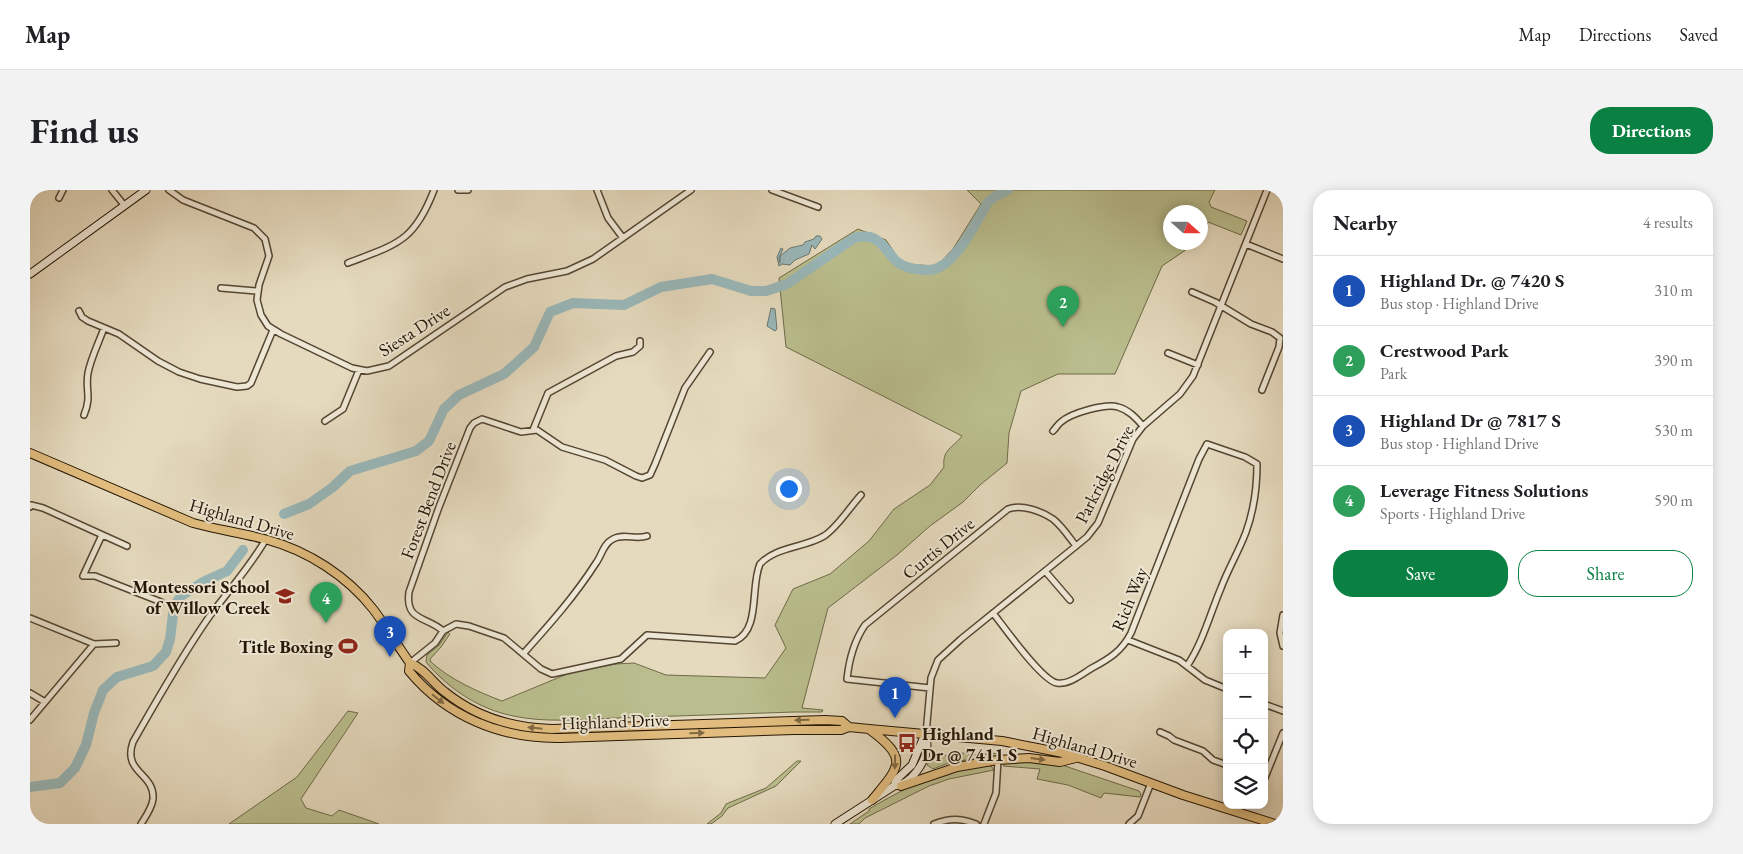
<!DOCTYPE html>
<html lang="en">
<head>
<meta charset="utf-8">
<style>
	:root { --surface:#fff; --page:#f2f2f2; --text:#202124; --muted:#757577; --line:#e0e0e0; --accent:#0b8043 }
	body { margin:0; font-family:"EB Garamond",serif; background:var(--page); color:var(--text) }
	.controls { position:absolute; right:15px; bottom:15px; display:grid; overflow:hidden; border-radius:10px; box-shadow:0 2px 12px #0003 }
	.controls button { width:45px; height:45px; display:grid; place-items:center; padding:0; border:0; border-bottom:1px solid var(--line); background:var(--surface); color:var(--text); font:25px sans-serif }
	.compass { position:absolute; left:1133px; top:15px; width:45px; height:45px; border-radius:50%; background:var(--surface); box-shadow:0 2px 12px #0003; rotate:111deg }
	.you { position:absolute; left:758px; top:298px; width:18px; height:18px; margin:-12px; border:4px solid #fff; border-radius:50%; background:#1a73e8; box-shadow:0 0 0 8px #1a73e833 }
	.badge { display:grid; place-items:center; width:32px; height:32px; border-radius:50%; background:var(--accent); color:#fff; font-size:16px; font-weight:700 }
	.pin { position:absolute; translate:-50% -41px; filter:drop-shadow(0 1px 2px #0008) }
	.pin::after { content:''; position:absolute; top:26px; width:18px; height:15px; background:inherit; clip-path:polygon(0 0,100% 0,50% 100%) }
	.list { margin:0; padding:0; list-style:none }
	h2 { display:flex; justify-content:space-between; align-items:center; height:65px; margin:0; padding:0 20px; font-size:21px }
	h2 small { font-size:16px; font-weight:400; color:var(--muted) }
	.list li { display:grid; grid-template-columns:32px 1fr auto; gap:15px; align-items:center; box-sizing:border-box; height:70px; padding:0 20px; border-top:1px solid var(--line) }
	.list b { display:block; font-size:19px; white-space:nowrap }
	.list p { margin:0; font-size:16px; white-space:nowrap; color:var(--muted) }
	.list em { font-size:16px; font-style:normal; color:var(--muted) }
	.actions { display:flex; gap:10px; padding:15px 20px }
	.actions a { flex:1; padding:11px 0; border:1px solid var(--accent); border-radius:20px; text-align:center; font-size:18px; color:var(--accent) }
	.actions .main { background:var(--accent); color:#fff }
	.icon { flex:none; width:28px; height:28px; fill:none; stroke:currentColor; stroke-width:2; stroke-linecap:round; stroke-linejoin:round }
	.map { position:relative; flex:none; width:1253px; height:634px; overflow:hidden; border-radius:20px }
	header { display:flex; align-items:center; gap:30px; box-sizing:border-box; height:70px; padding:0 25px; background:var(--surface); border-bottom:1px solid var(--line) }
	header strong { font-size:24px }
	nav { display:flex; gap:28px; margin-inline-start:auto; font-size:18px }
	.intro { display:flex; align-items:center; justify-content:space-between; box-sizing:border-box; height:120px; padding:0 30px }
	h1 { margin:0; font-size:35px }
	.button { padding:12px 22px; border-radius:20px; background:var(--accent); color:#fff; font-size:18px; font-weight:700 }
	main { display:flex; gap:30px; padding:0 30px }
	aside { flex:1; background:var(--surface); border-radius:20px; box-shadow:0 2px 12px #0003 }
	.map>svg:first-child { display:block }
	.green { fill:#babe8e; stroke:#6e6a49 }
	.water { fill:#99b8ba; stroke:#6a7771 }
	.lines { fill:none; stroke-linecap:round; stroke-linejoin:round }
	.river { stroke:#99b8ba; stroke-width:10 }
	.street-casing { stroke:#544632; stroke-width:8 }
	.secondary-casing { stroke:#231504; stroke-width:9 }
	.primary-casing { stroke:#231504; stroke-width:10 }
	.street { stroke:#eee7d5; stroke-width:5 }
	.secondary { stroke:#eee7d5; stroke-width:7 }
	.primary { stroke:#e2bd7f; stroke-width:8 }
	.oneway { fill:#826942 }
	.labels { text-anchor:middle; dominant-baseline:central; stroke-width:4; stroke-linejoin:round; paint-order:stroke }
	.street-label { font-size:18px; fill:#231504; stroke:#eee7d5 }
	.poi-label { font-size:18px; font-weight:bold; fill:#231504; stroke:#eee7d5; text-anchor:end }
</style>
</head>
<body>
<header>
<strong>Map</strong>
<nav><a>Map</a><a>Directions</a><a>Saved</a></nav>
</header>
<div class="intro"><h1>Find us</h1><a class="button">Directions</a></div>
<main>
<div class="map">
<svg width="1253" height="634" viewBox="0 0 1253 634">
	<rect width="100%" height="100%" fill="#e5dabe"/>
	<filter id="stains"><feTurbulence type="fractalNoise" baseFrequency=".004" numOctaves="4"/><feColorMatrix values="0 0 0 0 .2 0 0 0 0 .09 0 0 0 0 .02 0 0 0 .5 -.17"/></filter>
	<radialGradient id="worn" r=".72"><stop offset=".6" stop-color="#630" stop-opacity="0"/><stop offset="1" stop-color="#630" stop-opacity=".3"/></radialGradient>
	<!-- green -->
	<path class="green" d="M 937,0 L 1185,0 L 1179,12 L 1181,17 L 1217,31 L 1211,45 L 1178,32 L 1171,49 L 1170,22 L 1140,22 L 1140,52 L 1166,53 L 1132,76 L 1085,184 L 1028,184 L 991,201 L 979,243 L 977,273 L 950,295 L 933,312 L 900,336 L 867,365 L 798,418 L 772,518 L 793,520 L 792,522 L 764,522 C 706,524 647,526 589,528 C 550,529 512,534 475,524 C 444,516 416,496 396,472 L 397,465 L 409,455 L 418,442 L 420,444 L 411,457 L 400,469 L 401,472 C 421,490 446,501 472,511 L 542,482 L 586,474 L 604,473 L 636,485 L 735,488 L 756,458 L 745,435 L 763,399 L 800,384 L 839,351 L 864,319 L 900,295 L 914,277 C 912,259 923,258 932,246 L 756,157 L 749,88 L 828,39 L 856,50 L 872,74 L 907,76 L 923,59 L 951,14 Z
		M 318,521 L 328,523 L 271,609 L 276,618 L 302,626 L 309,620 L 349,634 L 199,634 L 267,587 Z
		M 932,563 L 942,565 L 969,563 L 971,565 L 921,572 L 903,579 L 897,575 L 899,571 L 912,566 Z
		M 767,571 L 771,571 L 746,596 L 698,618 L 692,626 L 681,634 L 677,634 L 691,623 L 696,614 L 736,598 Z
		M 977,572 L 1006,572 L 1032,575 L 1109,601 L 1111,604 L 1110,607 L 1074,603 L 1071,608 L 1038,595 L 1007,589 L 1010,579 L 973,576 Z
		M 955,575 L 961,576 L 964,580 L 919,589 L 899,596 L 835,628 L 829,634 L 820,634 L 839,621 L 839,619 C 866,603 893,589 924,580 C 934,578 945,578 955,575 Z"/>
	<!-- water -->
	<path class="water" d="M 786,46 L 790,46 L 792,49 L 785,59 L 782,55 L 779,64 L 765,70 L 760,75 L 752,74 L 749,76 L 747,67 L 751,58 L 753,59 L 749,68 L 750,73 L 750,66 L 760,58 L 773,55 L 775,52 L 784,49 Z
		M 741,118 L 745,119 L 747,139 L 745,141 L 737,136 Z"/>
	<g class="lines">
		<!-- river -->
		<path class="river" d="M 254,324 L 279,314 L 303,297 L 320,281 L 386,261 L 399,251 L 414,219 L 429,205 L 474,184 L 504,157 L 520,122 L 543,113 L 594,115 L 631,97 L 682,89 L 721,101 L 736,101 L 757,94 L 824,48 C 847,42 852,55 865,70 C 871,76 878,78 886,79 C 892,80 899,81 905,79 C 928,71 946,32 958,12 L 966,6 L 978,0
			M 0,597 L 30,593 L 45,578 L 56,555 L 64,523 L 73,500 L 87,487 L 123,476 L 136,462 L 140,449 L 144,416 L 151,406 L 173,392 L 197,381 L 213,360"/>
		<!-- street casing -->
		<g class="street-casing">
			<path id="street" d="M 82,0 L 94,15
				M 139,0 L 153,10 L 224,38 L 235,49 L 239,66 L 229,95 L 227,110 L 231,125 L 238,136 L 251,144 L 322,178 L 337,181 L 359,176 L 475,97 L 497,89 L 537,81 L 563,69 L 661,0
				M 428,0 L 438,0
				M 567,0 L 578,28 L 593,48
				M 742,0 L 788,17
				M 29,8 L 33,0
				M 1216,54 L 1253,69
				M 318,73 C 367,54 384,52 404,0
				M 191,98 L 227,101
				M 1162,102 L 1185,112 L 1221,134 L 1242,142 L 1250,148 L 1249,157 L 1232,200
				M 49,121 L 52,127 L 58,131 L 89,144 L 128,171 L 149,182 L 170,189 L 207,197 L 217,196 L 221,193 L 243,140
				M 1138,163 L 1168,175
				M 54,225 C 62,206 55,200 58,183 C 61,168 69,152 74,138
				M 295,231 L 313,219 L 329,180
				M 503,240 L 518,203 L 586,166 L 603,162 L 610,156 L 610,151
				M 1023,241 C 1026,238 1028,234 1031,232 C 1041,223 1076,213 1088,217 C 1099,220 1106,228 1113,236
				M 0,317 L 1,315 L 13,318 L 97,356
				M 72,345 L 53,386 L 65,386 L 131,412
				M 1015,381 L 1040,410
				M 963,423 C 974,437 1012,491 1027,493 C 1039,495 1052,484 1062,478 C 1079,469 1092,461 1101,443 L 1169,269 L 1177,254 L 1215,267 L 1227,274 C 1227,297 1224,320 1216,342 C 1209,361 1198,379 1191,398 C 1180,424 1173,452 1157,476
				M 1253,425 L 1250,443 L 1253,456
				M 0,428 L 64,454 L 86,453
				M 413,441 C 397,426 375,432 379,402 L 409,317 L 440,238 L 444,233 L 452,229 L 491,242 L 507,240 L 532,257 L 575,270 L 606,286 L 612,288 L 620,285 L 625,274 L 655,198 L 680,162
				M 1098,450 L 1149,470 L 1175,490 L 1197,499
				M 494,463 C 519,435 545,406 566,373 C 572,365 573,354 583,349 C 594,343 606,350 617,346
				M 380,473 L 405,453 L 413,441 L 426,434 L 439,436 L 474,448 L 511,479 L 522,484 L 591,469 L 617,445 L 705,451 C 731,440 720,396 730,374 C 747,356 774,358 794,346 C 807,338 820,317 831,305
				M 900,498 L 817,489 C 819,470 824,451 835,435 L 978,319 C 992,314 1011,321 1023,329 C 1032,336 1039,347 1046,356
				M 0,503 L 15,512
				M 1234,514 L 1253,521
				M 0,530 L 64,454
				M 1130,542 L 1139,546 L 1144,550 L 1173,561 L 1183,570 L 1197,575
				M 896,544 L 901,488 L 908,470 L 931,449 L 1046,356 L 1057,347 L 1068,333 L 1103,249 L 1113,236 L 1150,204 L 1163,186 L 1237,0
				M 1234,590 L 1253,543
				M 111,634 C 116,626 122,618 123,609 C 125,583 92,583 103,552 C 127,510 151,467 179,427 C 198,401 220,377 236,349
				M 904,634 C 919,628 931,628 946,634
				M 954,634 L 966,603 L 968,570
				M 1099,634 L 1108,626 L 1121,593"/>
		</g>
		<!-- secondary casing -->
		<g class="secondary-casing">
			<path id="secondary" d="M 0,84 L 116,0
				M 864,596 L 866,590 L 882,575 L 895,544
				M 805,634 L 864,596 C 881,595 896,572 897,556 C 897,552 896,548 896,544"/>
		</g>
		<!-- primary casing -->
		<g class="primary-casing">
			<path id="primary" d="M 0,263 L 163,333 C 188,340 213,343 238,350 C 278,361 317,386 343,419 C 356,436 367,455 380,473 C 394,478 403,493 415,502 C 446,527 483,538 522,539 L 795,530 L 812,531 L 819,537 L 839,539 L 972,551 L 1033,563 L 1075,576 L 1153,605 L 1245,634
				M 380,473 L 379,481 C 417,527 472,549 530,548 L 764,540 L 811,540 L 819,537
				M 840,540 C 880,569 869,577 842,610
				M 871,596 L 927,577 L 968,570 L 999,568 L 1030,572 L 1046,568"/>
		</g>
		<!-- street -->
		<use href="#street" class="street"/>
		<!-- secondary -->
		<use href="#secondary" class="secondary"/>
		<!-- primary -->
		<use href="#primary" class="primary"/>
	</g>
	<!-- one-way arrows -->
	<defs><path id="oneway-solid" d="M-6-.8H1V-3.2L6.5 0L1 3.2V.8H-6Z" transform="scale(1.25)"/></defs>
	<g class="oneway">
		<use href="#oneway-solid" transform="translate(408 509) rotate(38)"/>
		<use href="#oneway-solid" transform="translate(772 530) rotate(179)"/>
		<use href="#oneway-solid" transform="translate(505 538) rotate(-174)"/>
		<use href="#oneway-solid" transform="translate(667 543) rotate(-2)"/>
		<use href="#oneway-solid" transform="translate(1008 569) rotate(7)"/>
		<use href="#oneway-solid" transform="translate(865 572) rotate(91)"/>
	</g>
	<!-- icons -->
	<defs>
		<g id="school-bare" transform="scale(1.5)"><path d="M0-5L7-2L0 1L-7-2ZM-4 1L0 2.5L4 1V4Q0 6-4 4Z" fill="#8f2418" stroke="#eee7d5" stroke-width="2.5" paint-order="stroke"/></g>
		<g id="stadium-bare" transform="scale(1.5)"><path d="M0-5a6.5 5 0 1 0 0 10a6.5 5 0 1 0 0-10ZM-3.5-1.8h7v3.6h-7Z" fill="#8f2418" stroke="#eee7d5" stroke-width="2.5" paint-order="stroke"/></g>
		<g id="bus-bare" transform="scale(1.5)"><path d="M-5-6H5V4H4V6H2V4H-2V6H-4V4H-5ZM-3.5-4V0h7V-4ZM-3.5 1.2v1.5H-2V1.2ZM2 1.2v1.5H3.5V1.2Z" fill="#8f2418" stroke="#eee7d5" stroke-width="2.5" paint-order="stroke"/></g>
	</defs>
	<g fill-rule="evenodd">
		<use href="#school-bare" x="255" y="406"/>
		<use href="#stadium-bare" x="318" y="456"/>
		<use href="#bus-bare" x="877" y="553"/>
	</g>
	<g class="labels">
		<!-- street labels -->
		<g class="street-label">
			<text transform="translate(384 140) rotate(-33)">Siesta Drive</text>
			<text transform="translate(1074 284) rotate(-63)">Parkridge Drive</text>
			<text transform="translate(398 310) rotate(-69)">Forest Bend Drive</text>
			<text transform="translate(212 329) rotate(16)">Highland Drive</text>
			<text transform="translate(908 358) rotate(-39)">Curtis Drive</text>
			<text transform="translate(1099 409) rotate(-68)">Rich Way</text>
			<text transform="translate(585 531) rotate(-2)">Highland Drive</text>
			<text transform="translate(1055 557) rotate(16)">Highland Drive</text>
		</g>
		<!-- poi labels -->
		<g class="poi-label">
			<text x="240" y="396">Montessori School<tspan x="240" dy="21">of Willow Creek</tspan></text>
			<text x="303" y="456">Title Boxing</text>
			<text x="892" y="543" text-anchor="start">Highland<tspan x="892" dy="21">Dr @ 7411 S</tspan></text>
		</g>
	</g>
	<rect width="100%" height="100%" filter="url(#stains)"/>
	<rect width="100%" height="100%" fill="url(#worn)"/>
</svg>
<div class="controls">
<button>+</button>
<button>−</button>
<button><svg class="icon" aria-label="locate" viewBox="0 0 24 24"><circle cx="12" cy="12" r="6"/><path d="M12 2v4M12 18v4M2 12h4M18 12h4"/></svg></button>
<button><svg class="icon" aria-label="layers" viewBox="0 0 24 24"><path d="M12 4l9 5-9 5-9-5zM3 14l9 5 9-5"/></svg></button>
</div>
<svg class="compass" viewBox="-18 -18 36 36"><path d="M0-13l5 13h-10z" fill="#e53935"/><path d="M0 13l5-13h-10z" fill="#757577"/></svg>
<div class="you"></div>
<div class="pin badge" style="left:865px;top:528px;background:#1a4fb4">1</div>
<div class="pin badge" style="left:1033px;top:137px;background:#2e9e5b">2</div>
<div class="pin badge" style="left:360px;top:467px;background:#1a4fb4">3</div>
<div class="pin badge" style="left:296px;top:433px;background:#2e9e5b">4</div>
</div>
<aside>
<h2>Nearby<small>4 results</small></h2>
<ul class="list">
<li><span class="badge" style="background:#1a4fb4">1</span><div><b>Highland Dr. @ 7420 S</b><p>Bus stop · Highland Drive</p></div><em>310 m</em></li>
<li><span class="badge" style="background:#2e9e5b">2</span><div><b>Crestwood Park</b><p>Park</p></div><em>390 m</em></li>
<li><span class="badge" style="background:#1a4fb4">3</span><div><b>Highland Dr @ 7817 S</b><p>Bus stop · Highland Drive</p></div><em>530 m</em></li>
<li><span class="badge" style="background:#2e9e5b">4</span><div><b>Leverage Fitness Solutions</b><p>Sports · Highland Drive</p></div><em>590 m</em></li>
</ul>
<div class="actions"><a class="main">Save</a><a>Share</a></div>
</aside>
</main>
</body>
</html>
